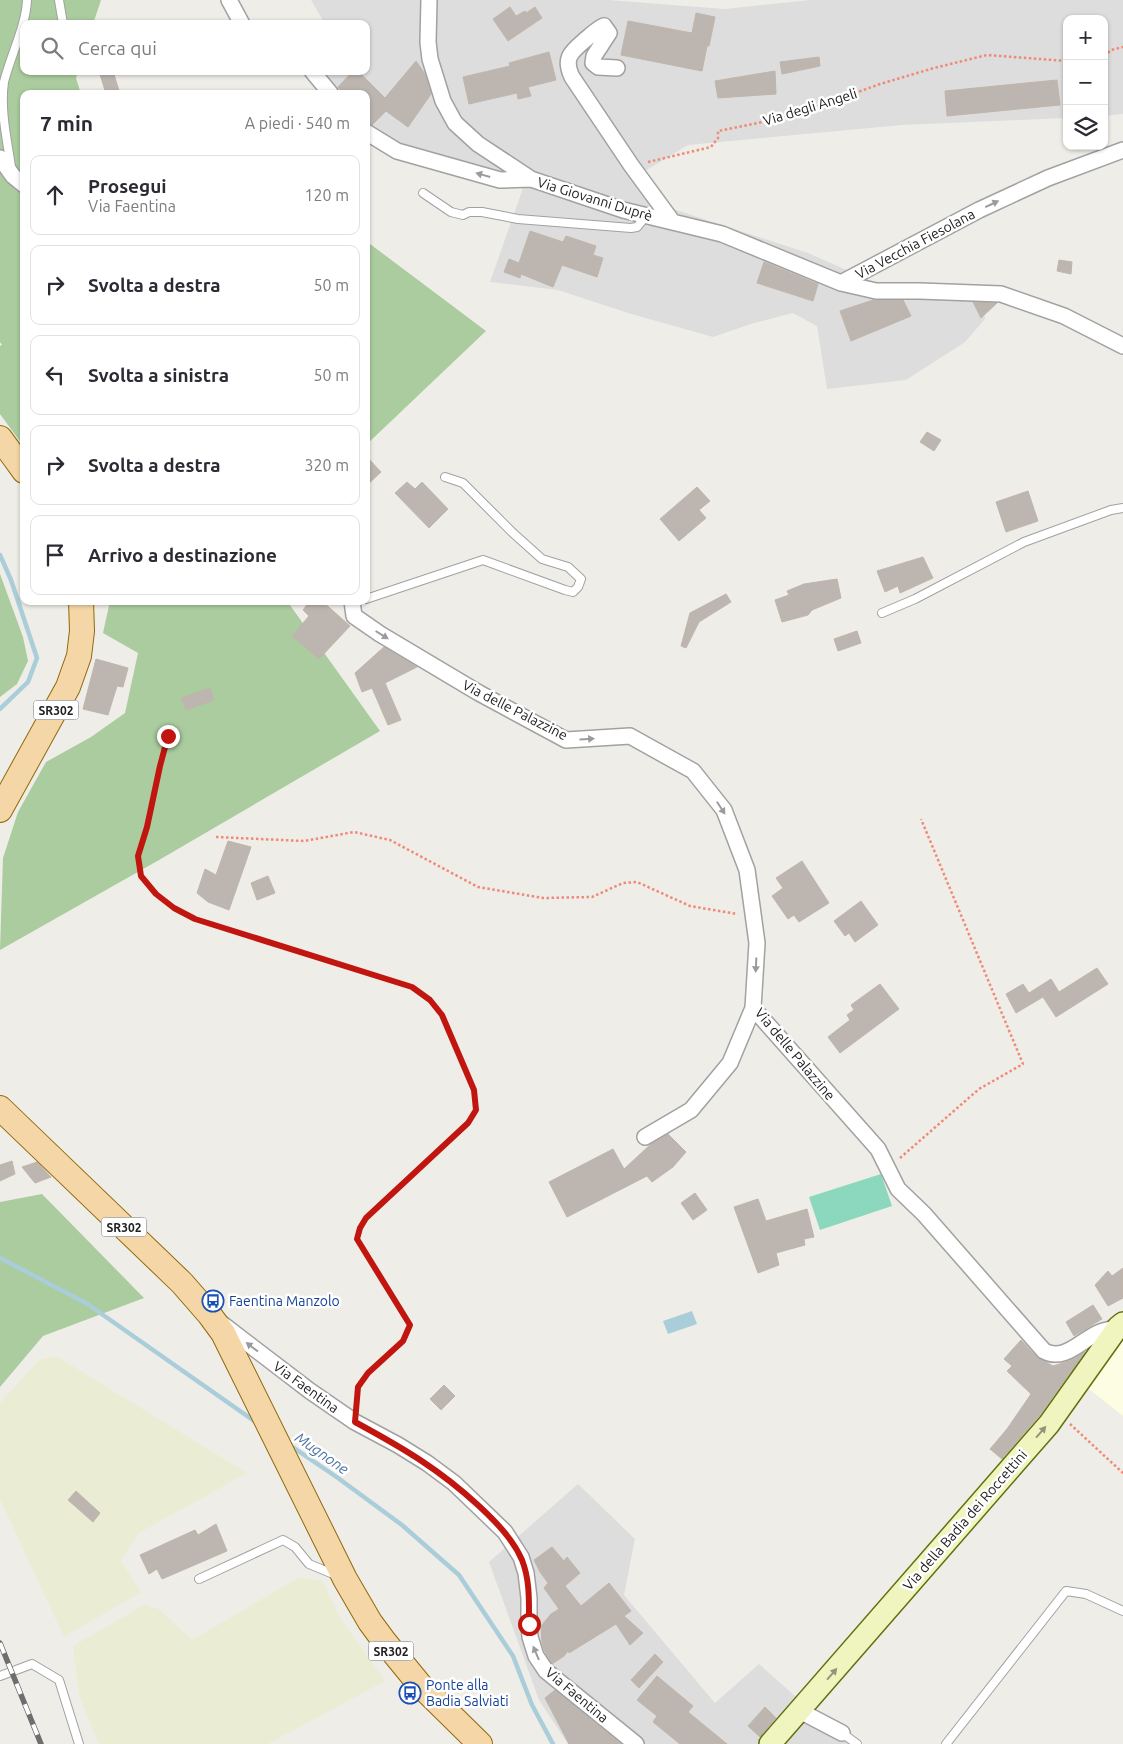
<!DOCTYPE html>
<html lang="it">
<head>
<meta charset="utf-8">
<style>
	:root { --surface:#fff; --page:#f7f7f7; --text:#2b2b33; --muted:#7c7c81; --line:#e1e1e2 }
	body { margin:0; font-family:Ubuntu,sans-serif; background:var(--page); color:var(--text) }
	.controls { position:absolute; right:15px; top:15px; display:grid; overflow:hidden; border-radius:10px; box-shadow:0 1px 4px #0004 }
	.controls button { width:45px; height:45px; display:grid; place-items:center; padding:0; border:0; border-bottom:1px solid var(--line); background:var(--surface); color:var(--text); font:25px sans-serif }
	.stop { position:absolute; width:15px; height:15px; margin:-11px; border:4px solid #c0160f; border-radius:50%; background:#fff }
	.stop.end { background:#c0160f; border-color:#fff; box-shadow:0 1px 5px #0008 }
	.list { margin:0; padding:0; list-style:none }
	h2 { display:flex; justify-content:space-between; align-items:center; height:65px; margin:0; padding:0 20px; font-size:21px }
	h2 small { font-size:16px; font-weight:400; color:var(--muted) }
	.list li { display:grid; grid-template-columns:32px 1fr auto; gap:15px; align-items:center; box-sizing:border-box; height:80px; margin:0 10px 10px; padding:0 10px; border:1px solid var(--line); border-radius:10px }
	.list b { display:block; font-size:19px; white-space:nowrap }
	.list p { margin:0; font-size:16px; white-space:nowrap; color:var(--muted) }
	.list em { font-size:16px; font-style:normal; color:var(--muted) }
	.icon { flex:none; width:28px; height:28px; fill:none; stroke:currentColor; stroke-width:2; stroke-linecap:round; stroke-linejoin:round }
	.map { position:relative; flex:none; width:1123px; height:1744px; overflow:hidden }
	.search { position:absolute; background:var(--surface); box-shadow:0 1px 4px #0004; left:20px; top:20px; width:350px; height:55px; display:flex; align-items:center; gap:12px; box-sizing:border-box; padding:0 18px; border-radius:10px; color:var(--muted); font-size:19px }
	.panel { position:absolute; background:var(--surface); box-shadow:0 1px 4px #0004; left:20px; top:90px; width:350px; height:515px; border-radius:10px }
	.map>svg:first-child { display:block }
	.residential { fill:#ddd }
	.education { fill:#fcfde2 }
	.farmland { fill:#eaedd3 }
	.forest { fill:#aacc9e }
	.pitch { fill:#8bd8be }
	.water { fill:#aacdda }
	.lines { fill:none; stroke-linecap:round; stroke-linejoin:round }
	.stream { stroke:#aacdda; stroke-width:4.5 }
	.building { fill:#bdb6b0; stroke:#c0b5aa }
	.lane-casing { stroke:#a1a1a1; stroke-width:10 }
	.street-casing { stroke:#a1a1a1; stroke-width:18 }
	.secondary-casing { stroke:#61700d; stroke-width:24 }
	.primary-casing { stroke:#90690b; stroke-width:26 }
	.path { stroke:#f08977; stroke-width:2.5; stroke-dasharray:2.5 2.5; stroke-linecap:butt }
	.lane { stroke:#fff; stroke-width:8 }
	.street { stroke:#fff; stroke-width:15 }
	.secondary { stroke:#f0f5bf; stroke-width:21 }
	.primary { stroke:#f5d6a6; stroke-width:24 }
	.rail-casing { stroke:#6e6e6e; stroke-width:5.5 }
	.rail { stroke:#fff; stroke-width:4; stroke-dasharray:11; stroke-linecap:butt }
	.oneway { fill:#9b9b9b }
	.oneway2 { fill:#929577 }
	.route { stroke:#c0160f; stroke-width:6 }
	.labels { text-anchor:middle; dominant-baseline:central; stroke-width:5; stroke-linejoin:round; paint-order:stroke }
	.shield { fill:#fff; stroke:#636363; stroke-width:1 }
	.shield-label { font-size:12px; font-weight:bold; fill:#202020 }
	.street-label { font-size:14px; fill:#202020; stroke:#fff }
	.transit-label { font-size:14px; fill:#164399; stroke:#fff; text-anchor:start }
	.water-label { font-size:15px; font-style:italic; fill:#4f75a1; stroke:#fff }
</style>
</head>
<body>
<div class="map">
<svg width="1123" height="1744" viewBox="0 0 1123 1744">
	<rect width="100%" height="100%" fill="#efede7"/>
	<!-- residential -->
	<path class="residential" d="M 311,0 L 608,0 L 725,9 L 810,0 L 1123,0 L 1123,114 L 1104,116 L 1104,19 L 1067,19 L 1067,118 L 902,125 L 688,145 L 645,171 L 651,186 L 673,209 L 808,253 L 883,286 L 979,284 L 985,319 L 965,342 L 906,380 L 827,389 L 817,326 L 793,313 L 754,323 L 713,337 L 628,313 L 558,290 L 490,282 L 523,188 L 476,166 L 395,148 L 366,126 L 366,94 L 332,94 L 325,80 L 329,71 L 366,71 L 366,24 L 325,24 Z
		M 578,1484 L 635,1539 L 624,1595 L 715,1703 L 759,1664 L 849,1744 L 568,1744 L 539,1700 L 489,1562 Z"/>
	<!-- education -->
	<path class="education" d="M 1123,1341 L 1123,1416 L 1086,1387 Z"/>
	<!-- farmland -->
	<path class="farmland" d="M 56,1356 L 247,1473 L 139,1533 L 121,1561 L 141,1592 L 64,1637 L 0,1499 L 0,1403 L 39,1360 Z
		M 298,1578 L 322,1581 L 341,1619 L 385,1681 L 268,1744 L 99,1744 L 79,1695 L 73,1646 L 144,1605 L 159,1609 L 192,1640 Z"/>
	<!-- forest -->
	<path class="forest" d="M 0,0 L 101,0 L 93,24 L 24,24 L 24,71 L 78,71 L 76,78 L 81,94 L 24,94 L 24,447 L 0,414 L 0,346 L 2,345 L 0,342 Z
		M 366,241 L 486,331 L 366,445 Z
		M 0,574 L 23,637 L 28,661 L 17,684 L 0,697 Z
		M 110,601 L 287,601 L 380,731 L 159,860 L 0,950 L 3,858 L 18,812 L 46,762 L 91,737 L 125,713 L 138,653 L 103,633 Z
		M 42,1194 L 144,1298 L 43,1336 L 0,1387 L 0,1202 Z"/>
	<!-- pitch -->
	<path class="pitch" d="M 881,1174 L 892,1206 L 820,1230 L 809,1197 Z"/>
	<!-- water -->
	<path class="water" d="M 692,1311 L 697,1324 L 668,1334 L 663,1321 Z"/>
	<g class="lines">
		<!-- stream -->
		<path class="stream" d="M 0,555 L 11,580 L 37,658 L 28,682 L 0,709
			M 0,1258 L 86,1303 L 257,1423
			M 288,1444 L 338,1478 L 402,1525 L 459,1575 L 513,1656 L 532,1705 L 553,1744"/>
	</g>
	<!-- building -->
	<path class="building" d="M 510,7 L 516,16 L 525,11 L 526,13 L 535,7 L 542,18 L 508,41 L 493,19 Z
		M 696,13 L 715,17 L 709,46 L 707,46 L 702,71 L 621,55 L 628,21 L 692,33 Z
		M 549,52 L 556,80 L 528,87 L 531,96 L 518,99 L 517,93 L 469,104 L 463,77 L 510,66 L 509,63 Z
		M 819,57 L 820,66 L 782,74 L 780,62 Z
		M 416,61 L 425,74 L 431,94 L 408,127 L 386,111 L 372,125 L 366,123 L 366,94 L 344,94 L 338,87 L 353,71 L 358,71 L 385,98 Z
		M 99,71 L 113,71 L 120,94 L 106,94 Z
		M 775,71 L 776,94 L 718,98 L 715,81 Z
		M 1057,80 L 1060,105 L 947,116 L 945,91 Z
		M 530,231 L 563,242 L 566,236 L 596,246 L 593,255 L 603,258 L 597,277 L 562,265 L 553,287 L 521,274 L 520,278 L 504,272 L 509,259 L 519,263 Z
		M 1059,260 L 1072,262 L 1071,274 L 1057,271 Z
		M 764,262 L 818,284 L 813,301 L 757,283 Z
		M 873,300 L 903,300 L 911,316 L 851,341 L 840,311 Z
		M 973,302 L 997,303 L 981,318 Z
		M 927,432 L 941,440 L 934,451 L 920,442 Z
		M 366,456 L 381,472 L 366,486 Z
		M 407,482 L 415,489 L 422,482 L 448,509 L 429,528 L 395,493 Z
		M 697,487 L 710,501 L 699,510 L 706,518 L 679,541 L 660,519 Z
		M 1028,491 L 1038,521 L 1006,532 L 996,502 Z
		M 923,557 L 933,578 L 900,593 L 898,586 L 885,592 L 877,571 Z
		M 837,579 L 841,598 L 812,610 L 808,615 L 782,622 L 775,600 L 789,595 L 787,591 L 804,584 Z
		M 726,594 L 731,602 L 699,622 L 686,648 L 681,646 L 690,613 Z
		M 310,601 L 322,601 L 350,626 L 319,659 L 292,636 L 309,616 L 303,610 Z
		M 857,631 L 861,643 L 838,651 L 834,639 Z
		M 384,647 L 417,667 L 385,683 L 401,720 L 388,725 L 372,688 L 362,692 L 355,673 Z
		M 96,659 L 128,668 L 123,687 L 117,686 L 108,715 L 83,709 Z
		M 210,688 L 214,700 L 186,710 L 181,698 Z
		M 228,841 L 251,847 L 229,910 L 208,902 L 197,893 L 205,869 L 216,875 Z
		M 802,861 L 829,903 L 799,922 L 794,915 L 788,919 L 772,896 L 783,888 L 776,878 Z
		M 268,876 L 275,893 L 257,900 L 251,883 Z
		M 861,901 L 878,925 L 855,942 L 849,933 L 845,936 L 834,921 Z
		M 1097,968 L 1108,984 L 1056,1017 L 1043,997 L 1016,1013 L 1006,994 L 1023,984 L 1029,993 L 1051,979 L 1059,992 Z
		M 880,984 L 899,1009 L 840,1053 L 828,1037 L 850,1020 L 847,1015 L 854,1010 L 851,1005 Z
		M 668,1134 L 686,1152 L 673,1167 L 652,1182 L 647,1176 L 567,1217 L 549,1182 L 613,1149 L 624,1169 L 651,1144 Z
		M 12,1161 L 15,1174 L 0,1181 L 0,1165 Z
		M 37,1162 L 51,1177 L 35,1183 L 22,1167 Z
		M 695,1193 L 707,1210 L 693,1220 L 681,1203 Z
		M 758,1199 L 766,1221 L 807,1209 L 814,1237 L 804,1239 L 805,1245 L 776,1253 L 779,1265 L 758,1273 L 734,1207 Z
		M 1123,1268 L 1123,1298 L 1108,1306 L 1095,1285 L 1108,1271 L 1112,1276 Z
		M 1093,1305 L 1102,1319 L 1074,1336 L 1066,1322 Z
		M 1021,1340 L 1037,1357 L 1053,1366 L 1069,1361 L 1085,1352 L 1039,1416 L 1002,1459 L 990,1449 L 1007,1429 L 1031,1394 L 1007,1371 L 1012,1366 L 1004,1359 Z
		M 444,1385 L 455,1396 L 441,1410 L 430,1399 Z
		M 76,1491 L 100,1513 L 93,1522 L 68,1500 Z
		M 216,1524 L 227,1551 L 162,1579 L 157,1569 L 149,1574 L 140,1555 L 195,1530 L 198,1535 Z
		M 552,1547 L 564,1561 L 567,1557 L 580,1573 L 565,1586 L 581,1606 L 609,1583 L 631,1611 L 624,1616 L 643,1633 L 630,1645 L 616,1624 L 569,1653 L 568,1651 L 564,1656 L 552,1664 L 545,1652 L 542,1643 L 541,1626 L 551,1614 L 559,1609 L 544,1588 L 548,1583 L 540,1572 L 534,1560 Z
		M 655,1654 L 663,1662 L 639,1688 L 631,1680 Z
		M 657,1676 L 693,1706 L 688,1712 L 727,1744 L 680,1744 L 653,1722 L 657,1716 L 637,1700 Z
		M 555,1690 L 621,1744 L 569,1744 L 545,1698 Z
		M 765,1707 L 776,1718 L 760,1737 L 748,1726 Z"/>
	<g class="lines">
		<!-- lane casing -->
		<g class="lane-casing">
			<path id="lane" d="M 59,0 L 63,24
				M 11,167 C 7,139 0,110 4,82 C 10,57 26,26 27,0
				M 423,193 L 451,212 L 463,215 L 469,212 L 482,212 L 518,219 L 631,228 L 637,227 L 646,216
				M 366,599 L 483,560 L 565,590 L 573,592 L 578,587 L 581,579 L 568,567 L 542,559 L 513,533 L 463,483 L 445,477
				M 882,613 L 915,599 L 1024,542 L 1111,510 L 1123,508
				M 199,1579 L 283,1540 L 295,1547 L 309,1564 L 338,1576
				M 0,1676 L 32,1664 L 59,1680 L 79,1744
				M 842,1733 L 857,1744
				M 946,1744 L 1066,1591 L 1086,1594 L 1123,1611"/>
		</g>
		<!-- street casing -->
		<g class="street-casing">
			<path id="street" d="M 229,0 L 242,24
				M 429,0 L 428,42 L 430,59 L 443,101 L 455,123 L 478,144 L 531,179 L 623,210 L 722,234 L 841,283 L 876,291 L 920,291 L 1001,294 L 1064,316 L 1123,346
				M 617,68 L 598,67 L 593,63 L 594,56 L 609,33 L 604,26 C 597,29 591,35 585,40 C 571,52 563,58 572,77 L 631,165 L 672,221
				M 312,71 L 331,94
				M 366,132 L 397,151 L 500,180 L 531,179
				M 0,158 L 13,176 L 24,185
				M 841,283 L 979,210 L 1048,178 L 1123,150
				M 352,601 L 354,616 L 380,634 L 479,693 L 566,740 L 630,736 L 693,771 L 724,810 L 747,870 L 757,943 L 753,1008 L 878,1149 L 898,1189 L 924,1214 L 1044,1351 C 1064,1362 1080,1341 1098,1333 C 1104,1330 1112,1329 1118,1327
				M 645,1137 L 691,1110 L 730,1063 L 753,1008
				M 221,1323 L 310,1391 L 355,1422 L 398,1445 L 427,1463 L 454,1483 L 505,1532 L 521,1557 L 526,1573 L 529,1598 L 529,1624 L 530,1637 L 536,1656 L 546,1671 L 636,1744
				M 800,1711 L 842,1733"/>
		</g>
		<!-- secondary casing -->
		<g class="secondary-casing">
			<path id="secondary" d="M 770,1744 L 1049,1424 L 1118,1327 L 1123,1323"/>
		</g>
		<!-- primary casing -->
		<g class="primary-casing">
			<path id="primary" d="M 0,438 L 24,471
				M 0,810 L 68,687 L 79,656 L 82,631 L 81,601
				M 0,1108 L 182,1283 L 209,1314 L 223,1333 L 345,1579 L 370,1622 L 384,1641 L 420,1685 L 480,1744"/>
		</g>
		<!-- path -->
		<path class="path" d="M 1104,56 L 1111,50 L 1123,47
			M 648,162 L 711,147 L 718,138 L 718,131 L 773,120 L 825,104 L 880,84 L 934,68 L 987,55 L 1067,61
			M 168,736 L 160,766 L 147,827 L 138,856 L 141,876 L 156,893 L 175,909 L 195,919 L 412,987 L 431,1000 L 442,1015 L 474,1090 L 476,1110 L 468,1123 L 366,1218 L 360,1228 L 357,1239 L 410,1325 L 403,1341 L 368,1373 L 358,1387 L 356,1406
			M 216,837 L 304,841 L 354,832 L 390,840 L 478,887 L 543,898 L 592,897 L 623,883 L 637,882 L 690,906 L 737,914
			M 900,1158 L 979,1089 L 1023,1064 L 921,819
			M 1070,1424 L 1123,1473"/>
		<!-- lane -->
		<use href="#lane" class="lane"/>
		<!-- street -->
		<use href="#street" class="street"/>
		<!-- secondary -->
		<use href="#secondary" class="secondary"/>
		<!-- primary -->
		<use href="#primary" class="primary"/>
		<!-- rail casing -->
		<g class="rail-casing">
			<path id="rail" d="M 0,1643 L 41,1744"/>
		</g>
		<!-- rail -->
		<use href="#rail" class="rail"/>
	</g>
	<!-- one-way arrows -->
	<defs><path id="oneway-solid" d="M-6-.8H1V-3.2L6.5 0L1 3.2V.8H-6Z" transform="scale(1.25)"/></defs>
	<g class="oneway">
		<use href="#oneway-solid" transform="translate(483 175) rotate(-164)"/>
		<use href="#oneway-solid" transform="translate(992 204) rotate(-25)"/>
		<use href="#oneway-solid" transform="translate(382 635) rotate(32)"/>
		<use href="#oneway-solid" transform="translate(587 739) rotate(-4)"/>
		<use href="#oneway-solid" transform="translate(721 808) rotate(57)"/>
		<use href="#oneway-solid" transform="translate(756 965) rotate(93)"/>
		<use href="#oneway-solid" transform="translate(252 1347) rotate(-143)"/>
		<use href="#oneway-solid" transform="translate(536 1653) rotate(-113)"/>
	</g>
	<g class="oneway2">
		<use href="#oneway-solid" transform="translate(1041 1432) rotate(-49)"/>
		<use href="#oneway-solid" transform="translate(832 1674) rotate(-49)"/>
	</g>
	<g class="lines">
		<!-- route -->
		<path class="route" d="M 168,736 L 160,766 L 147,827 L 138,856 L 141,876 L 156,894 L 174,908 L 195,919 L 412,987 L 430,1000 L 442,1015 L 474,1090 L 476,1110 L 468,1123 L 366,1218 L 360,1228 L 357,1239 L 410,1325 L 403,1341 L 368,1373 L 358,1387 L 355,1422 C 403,1448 439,1469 479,1506 C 495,1521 513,1539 522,1560 C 530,1580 529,1602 529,1624"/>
	</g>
	<!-- icons -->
	<defs>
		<g id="bus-ring" transform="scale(1.125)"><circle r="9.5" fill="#fff" stroke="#1a4fb4" stroke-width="1.5"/><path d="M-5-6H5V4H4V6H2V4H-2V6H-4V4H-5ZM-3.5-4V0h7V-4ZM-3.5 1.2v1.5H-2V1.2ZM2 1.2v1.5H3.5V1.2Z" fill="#1a4fb4"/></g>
	</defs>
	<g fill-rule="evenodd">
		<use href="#bus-ring" x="213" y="1301"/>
		<use href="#bus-ring" x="410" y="1693"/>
	</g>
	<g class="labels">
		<!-- shield labels -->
		<g class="shield">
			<rect x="33.5" y="700.5" width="45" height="19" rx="4"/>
			<rect x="101.5" y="1217.5" width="45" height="19" rx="4"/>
			<rect x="368.5" y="1641.5" width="45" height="19" rx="4"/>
		</g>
		<g class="shield-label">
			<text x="56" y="710">SR302</text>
			<text x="124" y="1227">SR302</text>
			<text x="391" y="1651">SR302</text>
		</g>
		<!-- street labels -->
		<g class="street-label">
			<text transform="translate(810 107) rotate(-17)">Via degli Angeli</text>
			<text transform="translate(595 199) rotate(17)">Via Giovanni Duprè</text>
			<text transform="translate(915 244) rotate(-28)">Via Vecchia Fiesolana</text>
			<text transform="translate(515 710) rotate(27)">Via delle Palazzine</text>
			<text transform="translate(795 1054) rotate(50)">Via delle Palazzine</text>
			<text transform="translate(306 1387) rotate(36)">Via Faentina</text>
			<text transform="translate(965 1520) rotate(-49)">Via della Badia dei Roccettini</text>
			<text transform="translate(577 1695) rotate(40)">Via Faentina</text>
		</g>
		<!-- transit labels -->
		<g class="transit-label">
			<text x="229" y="1301">Faentina Manzolo</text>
			<text x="426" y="1685">Ponte alla<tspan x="426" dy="16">Badia Salviati</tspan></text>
		</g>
		<!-- water labels -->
		<g class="water-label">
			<text transform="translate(322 1453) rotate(35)">Mugnone</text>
		</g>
	</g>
</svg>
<div class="controls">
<button>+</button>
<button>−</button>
<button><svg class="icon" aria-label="layers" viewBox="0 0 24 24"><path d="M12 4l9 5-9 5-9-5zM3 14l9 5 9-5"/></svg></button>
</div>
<div class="stop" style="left:529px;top:1624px"></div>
<div class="stop end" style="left:168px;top:736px"></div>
<div class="search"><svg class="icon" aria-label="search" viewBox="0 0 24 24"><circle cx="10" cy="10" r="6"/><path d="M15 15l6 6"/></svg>Cerca qui</div>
<section class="panel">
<h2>7 min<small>A piedi · 540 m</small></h2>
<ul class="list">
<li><svg class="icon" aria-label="ahead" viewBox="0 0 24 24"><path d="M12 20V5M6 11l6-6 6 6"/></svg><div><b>Prosegui</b><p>Via Faentina</p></div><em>120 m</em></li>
<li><svg class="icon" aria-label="right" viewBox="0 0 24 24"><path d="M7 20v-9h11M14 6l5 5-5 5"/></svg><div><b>Svolta a destra</b></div><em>50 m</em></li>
<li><svg class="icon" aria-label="left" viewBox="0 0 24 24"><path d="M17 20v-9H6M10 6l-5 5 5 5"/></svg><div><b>Svolta a sinistra</b></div><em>50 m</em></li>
<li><svg class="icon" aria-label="right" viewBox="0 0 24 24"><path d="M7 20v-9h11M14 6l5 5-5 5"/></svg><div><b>Svolta a destra</b></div><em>320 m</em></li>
<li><svg class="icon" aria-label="arrive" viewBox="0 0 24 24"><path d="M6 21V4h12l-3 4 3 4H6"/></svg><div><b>Arrivo a destinazione</b></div></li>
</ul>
</section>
</div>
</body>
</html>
